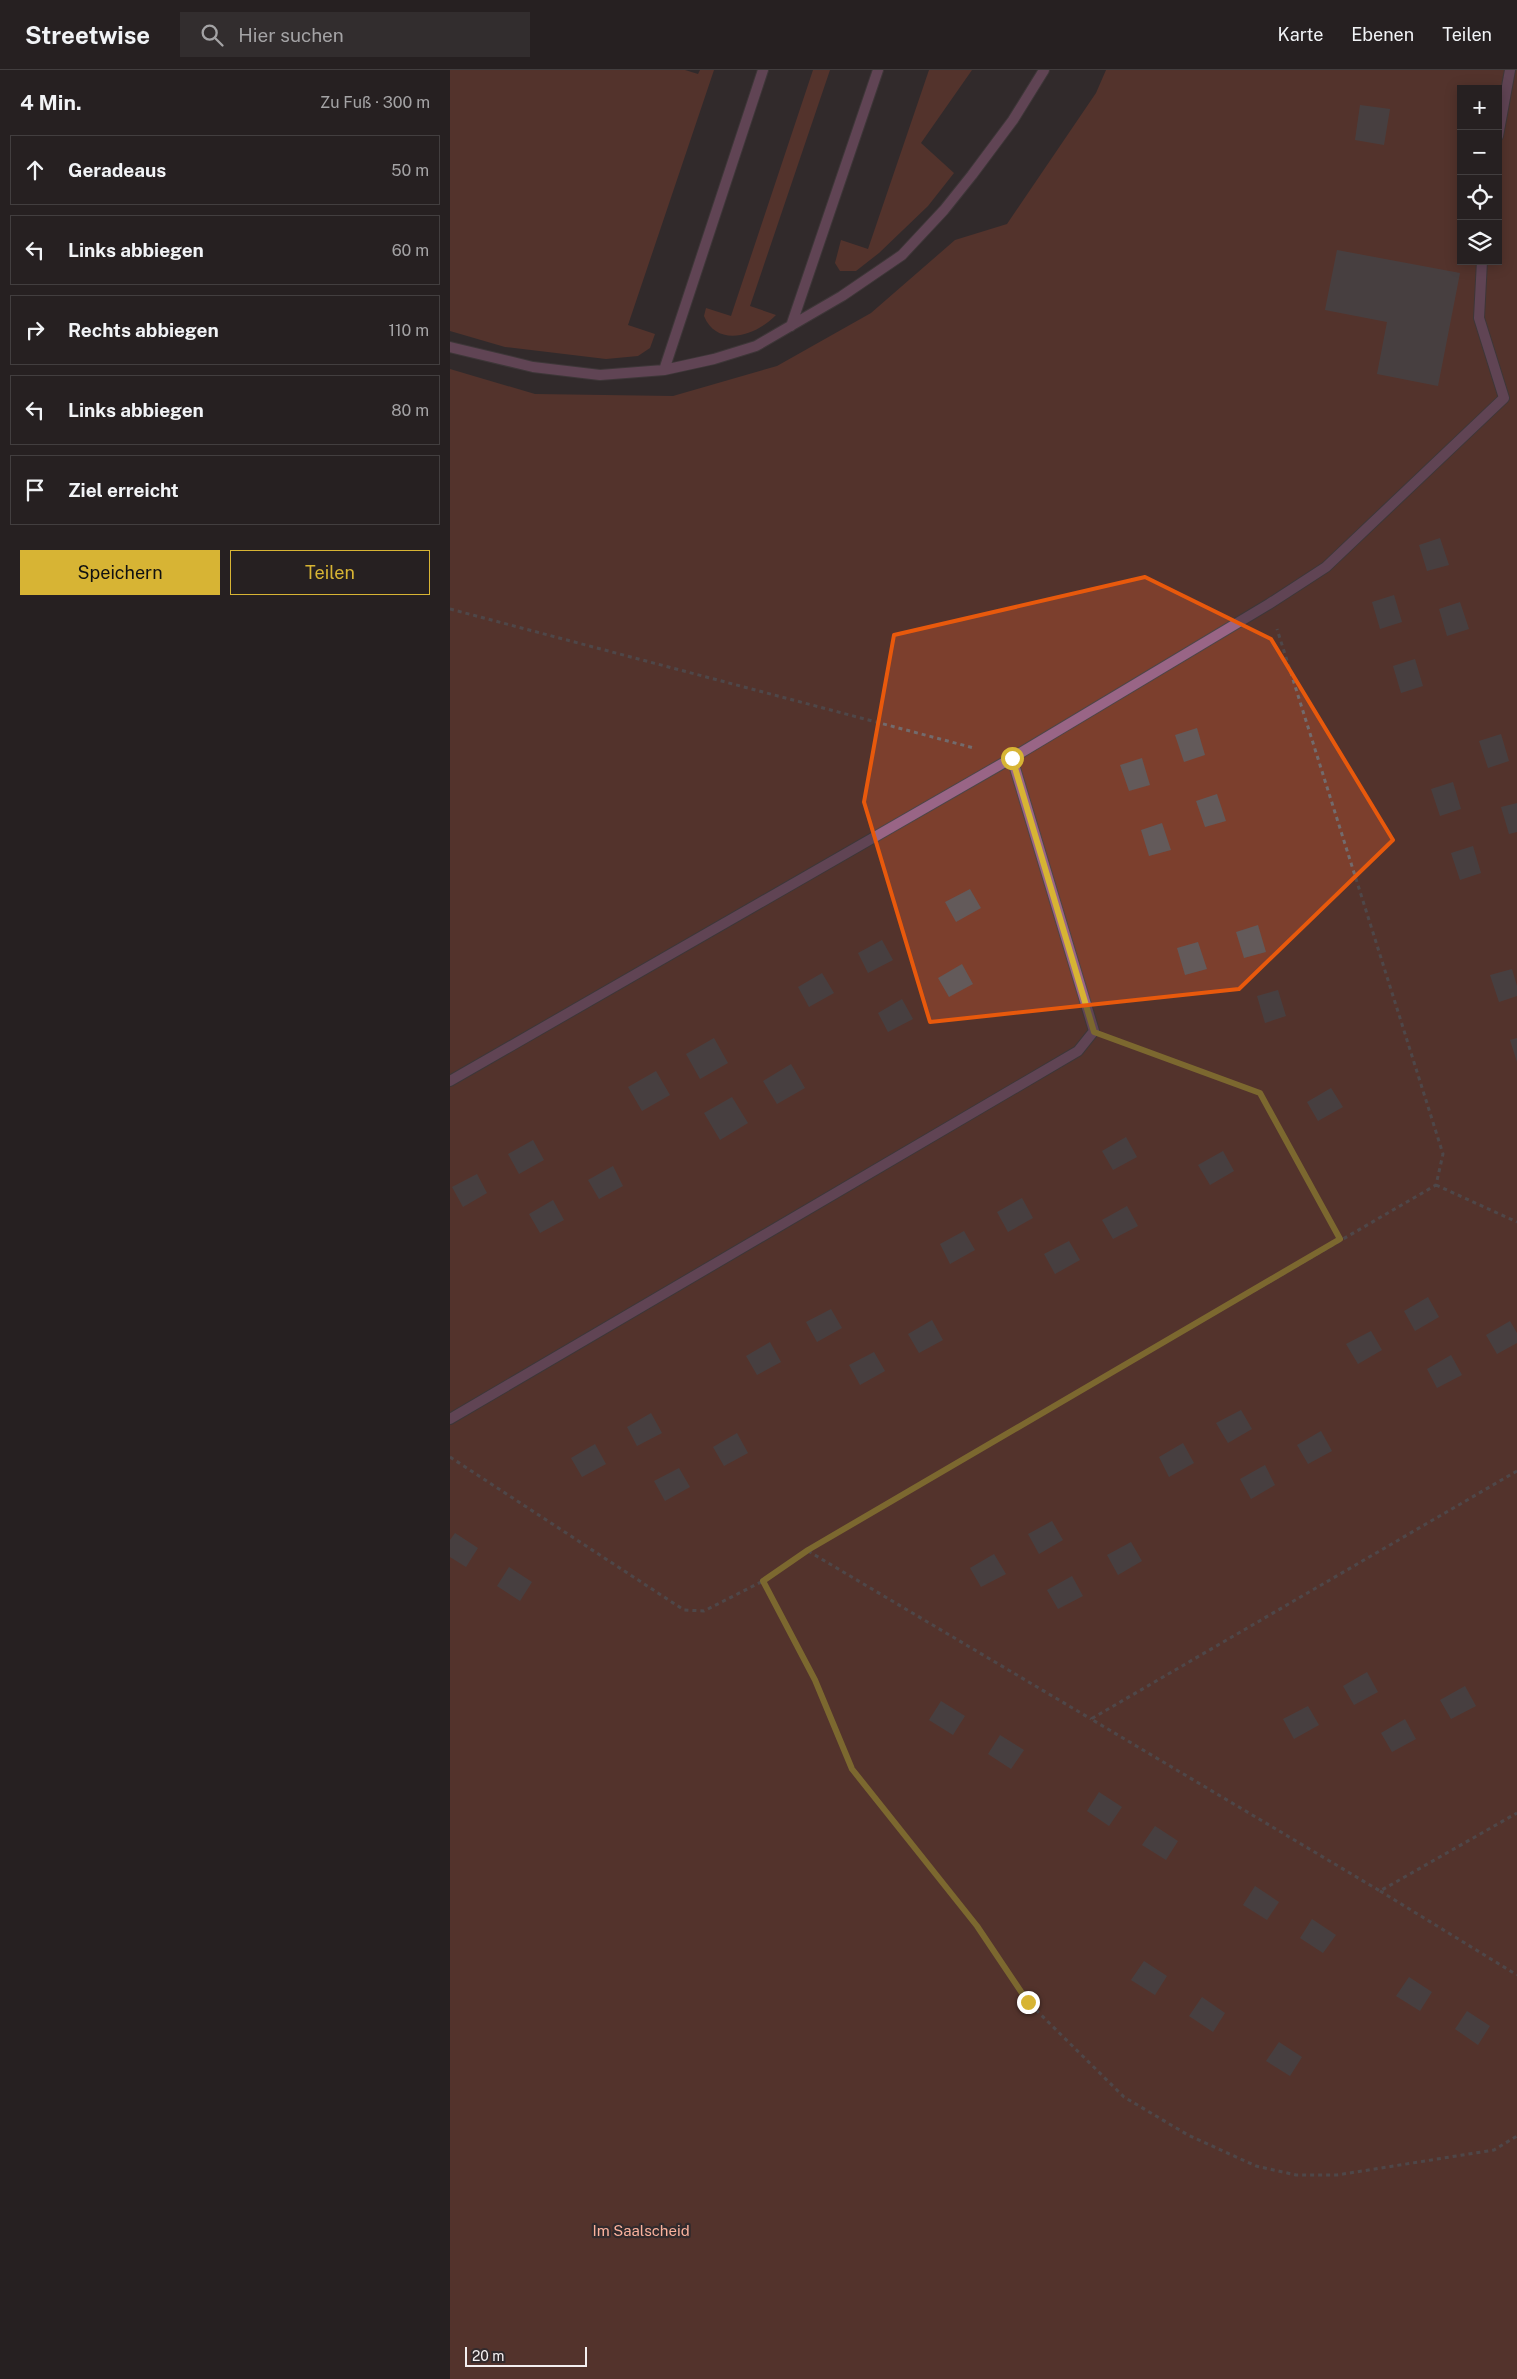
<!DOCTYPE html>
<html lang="de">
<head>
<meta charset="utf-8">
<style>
	:root { --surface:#262021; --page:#322d2e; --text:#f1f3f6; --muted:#a4a3a5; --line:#423e3f; --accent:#d7b434 }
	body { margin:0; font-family:"Public Sans",sans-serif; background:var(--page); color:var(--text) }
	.controls { position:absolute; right:15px; top:15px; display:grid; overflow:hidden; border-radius:0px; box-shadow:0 2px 12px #0003 }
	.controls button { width:45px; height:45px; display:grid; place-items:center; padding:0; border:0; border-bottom:1px solid var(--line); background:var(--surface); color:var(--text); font:25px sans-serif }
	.scale { position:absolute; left:15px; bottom:12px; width:122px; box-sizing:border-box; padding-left:5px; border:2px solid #f4eff0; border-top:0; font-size:14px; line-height:18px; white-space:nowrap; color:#f4eff0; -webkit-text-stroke:4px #322a2c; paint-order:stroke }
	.stop { position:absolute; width:15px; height:15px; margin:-11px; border:4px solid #d7b434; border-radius:50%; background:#fff }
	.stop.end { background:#d7b434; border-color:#fff; box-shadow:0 1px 5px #0008 }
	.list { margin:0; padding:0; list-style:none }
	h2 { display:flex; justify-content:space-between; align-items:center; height:65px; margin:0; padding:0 20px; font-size:21px }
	h2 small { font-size:16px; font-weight:400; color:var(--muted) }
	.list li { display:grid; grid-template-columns:32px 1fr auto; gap:15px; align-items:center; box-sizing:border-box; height:70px; margin:0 10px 10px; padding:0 10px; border:1px solid var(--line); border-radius:0px }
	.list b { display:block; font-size:19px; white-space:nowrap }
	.list em { font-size:16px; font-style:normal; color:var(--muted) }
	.actions { display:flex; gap:10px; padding:15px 20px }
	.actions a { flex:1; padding:11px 0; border:1px solid var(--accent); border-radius:0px; text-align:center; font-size:18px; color:var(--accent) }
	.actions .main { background:var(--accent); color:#111 }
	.icon { flex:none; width:28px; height:28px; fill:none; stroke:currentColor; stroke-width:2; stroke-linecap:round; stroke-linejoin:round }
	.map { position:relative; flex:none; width:1067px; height:2309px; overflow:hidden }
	header { display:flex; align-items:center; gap:30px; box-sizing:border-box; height:70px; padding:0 25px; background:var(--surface); border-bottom:1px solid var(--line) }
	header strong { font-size:24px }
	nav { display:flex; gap:28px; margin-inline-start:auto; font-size:18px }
	.search { width:350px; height:45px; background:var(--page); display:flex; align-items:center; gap:12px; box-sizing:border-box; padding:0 18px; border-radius:0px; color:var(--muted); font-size:19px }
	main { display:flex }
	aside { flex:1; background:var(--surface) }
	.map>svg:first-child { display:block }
	.green { fill:#7c3f2d; fill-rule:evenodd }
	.building { fill:#635a5a }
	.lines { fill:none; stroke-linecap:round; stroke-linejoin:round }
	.service-casing { stroke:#4d4647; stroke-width:12 }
	.path { stroke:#726b6d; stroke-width:3; stroke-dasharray:4 4; stroke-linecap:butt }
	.service { stroke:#996586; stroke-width:10 }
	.route { stroke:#d7b434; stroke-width:6 }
	.marked { fill:none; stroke:#e8590c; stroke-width:4; stroke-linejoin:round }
	.labels { text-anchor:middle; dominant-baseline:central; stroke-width:4.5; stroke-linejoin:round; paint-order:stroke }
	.park-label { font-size:15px; fill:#fab29d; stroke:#322a2c }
</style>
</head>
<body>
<header>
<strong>Streetwise</strong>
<div class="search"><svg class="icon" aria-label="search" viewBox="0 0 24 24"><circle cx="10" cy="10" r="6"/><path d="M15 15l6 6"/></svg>Hier suchen</div>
<nav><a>Karte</a><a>Ebenen</a><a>Teilen</a></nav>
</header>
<main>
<aside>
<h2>4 Min.<small>Zu Fuß · 300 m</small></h2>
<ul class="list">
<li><svg class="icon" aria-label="ahead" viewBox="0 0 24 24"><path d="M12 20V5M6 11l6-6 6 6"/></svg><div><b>Geradeaus</b></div><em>50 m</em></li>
<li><svg class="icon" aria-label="left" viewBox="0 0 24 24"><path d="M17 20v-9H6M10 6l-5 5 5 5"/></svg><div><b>Links abbiegen</b></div><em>60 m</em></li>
<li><svg class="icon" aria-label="right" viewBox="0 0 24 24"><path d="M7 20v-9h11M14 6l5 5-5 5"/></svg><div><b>Rechts abbiegen</b></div><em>110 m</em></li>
<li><svg class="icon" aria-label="left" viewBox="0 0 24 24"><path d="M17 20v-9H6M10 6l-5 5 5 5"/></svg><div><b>Links abbiegen</b></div><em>80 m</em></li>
<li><svg class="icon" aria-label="arrive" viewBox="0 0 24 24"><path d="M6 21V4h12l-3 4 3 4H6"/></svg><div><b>Ziel erreicht</b></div></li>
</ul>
<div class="actions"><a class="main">Speichern</a><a>Teilen</a></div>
</aside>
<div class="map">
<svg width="1067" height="2309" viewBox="0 0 1067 2309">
	<rect width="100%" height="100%" fill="#322a2c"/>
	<!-- green -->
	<path class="green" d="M 0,0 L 235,0 L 248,4 L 250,0 L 264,0 L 178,255 L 205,264 L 200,278 L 188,286 L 156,289 L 55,277 L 0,261 Z
		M 363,0 L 380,0 L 300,236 L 326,245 C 306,266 267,278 254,246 L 256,238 L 281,246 Z
		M 479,0 L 522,0 L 471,73 L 504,103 L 478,136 L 429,183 L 406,201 L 390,201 L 385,193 L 391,170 L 418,179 Z
		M 656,0 L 1067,0 L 1067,2309 L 0,2309 L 0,299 L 85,324 L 223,326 L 327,296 L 421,243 L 505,170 L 557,154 L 646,23 ZM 1011,19 L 1048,19 L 1048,191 L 1011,191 Z"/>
	<!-- building -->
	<path class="building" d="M 910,35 L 940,39 L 934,75 L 905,70 Z
		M 887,180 L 1010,203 L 988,316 L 927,304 L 937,252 L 875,240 Z
		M 990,468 L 999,495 L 977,501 L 969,475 Z
		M 944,525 L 952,552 L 930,559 L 922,532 Z
		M 1010,532 L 1019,559 L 997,566 L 989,539 Z
		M 965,589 L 973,616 L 951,623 L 943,596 Z
		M 747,658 L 755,685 L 734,692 L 725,665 Z
		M 1051,664 L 1059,691 L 1038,698 L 1029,671 Z
		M 692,688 L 700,715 L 679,721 L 670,695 Z
		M 1003,712 L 1011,739 L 990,746 L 981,719 Z
		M 767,724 L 776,751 L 755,757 L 746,731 Z
		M 1067,733 L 1067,762 L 1059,764 L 1051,737 Z
		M 712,753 L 721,780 L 699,786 L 691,760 Z
		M 1023,776 L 1031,803 L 1010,810 L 1001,783 Z
		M 520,819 L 531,838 L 506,852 L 495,832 Z
		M 808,855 L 816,882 L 794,888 L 786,862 Z
		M 432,870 L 443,890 L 418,903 L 408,883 Z
		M 748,872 L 757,899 L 735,905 L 727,878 Z
		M 512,894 L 523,914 L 499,927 L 488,908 Z
		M 1062,899 L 1067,916 L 1067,926 L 1049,932 L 1040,905 Z
		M 372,903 L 384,923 L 359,937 L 348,917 Z
		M 828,920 L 836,946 L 815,953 L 807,926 Z
		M 452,929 L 463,949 L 438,962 L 428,943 Z
		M 264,968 L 278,993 L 250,1009 L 236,984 Z
		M 1067,968 L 1067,992 L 1060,970 Z
		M 341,994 L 355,1018 L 327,1034 L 313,1011 Z
		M 206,1001 L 220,1025 L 192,1041 L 178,1017 Z
		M 881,1018 L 893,1037 L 868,1051 L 857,1032 Z
		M 282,1027 L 298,1053 L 270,1070 L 254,1043 Z
		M 676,1067 L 687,1087 L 663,1100 L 652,1081 Z
		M 83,1070 L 94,1090 L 69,1104 L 58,1084 Z
		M 773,1081 L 784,1101 L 760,1115 L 748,1095 Z
		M 163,1096 L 173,1116 L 149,1129 L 138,1110 Z
		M 27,1104 L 37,1123 L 13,1137 L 2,1117 Z
		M 572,1128 L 583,1148 L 558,1162 L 547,1142 Z
		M 103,1130 L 114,1150 L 90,1163 L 79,1144 Z
		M 677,1136 L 688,1156 L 663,1169 L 652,1150 Z
		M 514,1161 L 525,1180 L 500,1194 L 490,1174 Z
		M 619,1171 L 630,1190 L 605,1204 L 594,1184 Z
		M 978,1227 L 989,1247 L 965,1261 L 954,1241 Z
		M 381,1239 L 392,1258 L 367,1272 L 356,1252 Z
		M 482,1250 L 493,1270 L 469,1283 L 458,1264 Z
		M 1060,1251 L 1067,1263 L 1067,1273 L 1047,1284 L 1036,1265 Z
		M 921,1261 L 932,1280 L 908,1294 L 896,1274 Z
		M 320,1272 L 331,1292 L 307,1305 L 296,1286 Z
		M 424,1282 L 435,1301 L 410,1315 L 399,1295 Z
		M 1001,1285 L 1012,1305 L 987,1318 L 977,1299 Z
		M 791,1340 L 802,1359 L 778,1373 L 766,1353 Z
		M 201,1343 L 212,1363 L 187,1376 L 177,1357 Z
		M 871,1361 L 882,1381 L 858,1394 L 847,1375 Z
		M 287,1363 L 298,1383 L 274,1396 L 263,1377 Z
		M 733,1373 L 744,1393 L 719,1407 L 709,1387 Z
		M 145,1374 L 156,1394 L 132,1407 L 121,1388 Z
		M 815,1395 L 825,1415 L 801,1429 L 790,1409 Z
		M 229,1398 L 240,1417 L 215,1431 L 204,1411 Z
		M 602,1451 L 613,1470 L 589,1484 L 578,1464 Z
		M 5,1463 L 28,1478 L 16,1497 L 0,1487 L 0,1470 Z
		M 681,1472 L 692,1491 L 668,1505 L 657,1485 Z
		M 544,1484 L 556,1504 L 531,1517 L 520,1498 Z
		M 59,1497 L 82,1512 L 70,1531 L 47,1516 Z
		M 622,1506 L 633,1526 L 608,1539 L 597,1520 Z
		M 917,1602 L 928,1622 L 904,1635 L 893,1616 Z
		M 1015,1616 L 1026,1636 L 1001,1649 L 990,1630 Z
		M 491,1631 L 515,1646 L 503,1665 L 479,1650 Z
		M 858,1636 L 869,1655 L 844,1669 L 833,1649 Z
		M 955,1649 L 966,1669 L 942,1682 L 931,1663 Z
		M 550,1665 L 574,1680 L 561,1699 L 538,1684 Z
		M 649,1722 L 672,1737 L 659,1756 L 637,1741 Z
		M 705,1756 L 728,1771 L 716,1790 L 692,1775 Z
		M 805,1816 L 829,1832 L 817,1850 L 793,1835 Z
		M 862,1849 L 886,1865 L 873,1883 L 850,1868 Z
		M 694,1891 L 717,1906 L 705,1925 L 681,1910 Z
		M 959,1907 L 982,1922 L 970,1941 L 946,1926 Z
		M 752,1927 L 775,1943 L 763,1962 L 739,1946 Z
		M 1017,1941 L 1040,1956 L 1028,1975 L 1005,1959 Z
		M 829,1972 L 852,1987 L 840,2006 L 816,1991 Z"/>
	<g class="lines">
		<!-- service casing -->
		<g class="service-casing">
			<path id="service" d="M 1048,66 L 1060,0
				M 341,256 L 428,0
				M 0,277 L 83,297 L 150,305 L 214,300 L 264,289 L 306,276 L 392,226 L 452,185 L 494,140 L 522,105 L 563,50 L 594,0
				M 214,300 L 313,0
				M 0,1011 L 562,688 L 819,534 L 876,497 L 1054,328 L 1029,248 L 1032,191
				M 0,1349 L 628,981 L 644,961 L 562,688"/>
		</g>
		<!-- path -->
		<path class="path" d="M 0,539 L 524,678
			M 668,970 L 810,1023 L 891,1169
			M 986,1115 L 1067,1152
			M 0,1387 L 234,1540 L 254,1541 L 313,1511 L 358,1480 L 986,1115 L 993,1084 L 827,559
			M 1067,1401 L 641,1649 L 930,1821 L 1067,1743
			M 358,1481 L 641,1649
			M 313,1511 L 365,1610 L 401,1699 L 527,1856 L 578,1932 L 674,2027 L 738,2065 L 806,2096 L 846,2105 L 887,2105 L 1044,2080 L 1067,2066
			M 930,1821 L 1067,1905"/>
		<!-- service -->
		<use href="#service" class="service"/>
	</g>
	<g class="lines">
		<!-- route -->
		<path class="route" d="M 562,688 L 644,962 L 810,1023 L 890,1169 L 358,1480 L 313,1511 L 365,1610 L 402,1699 L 527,1856 L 578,1932"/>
	</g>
	<!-- marked area -->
	<path d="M0 0H1067V2309H0ZM 695,507 L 821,569 L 943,770 L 789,919 L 480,952 L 414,732 L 444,565 Z" fill="#322a2c" fill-opacity=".55" fill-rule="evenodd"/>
	<path class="marked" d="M 695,507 L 821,569 L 943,770 L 789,919 L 480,952 L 414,732 L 444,565 Z"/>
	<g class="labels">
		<!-- park labels -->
		<g class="park-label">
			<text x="191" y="2160">Im Saalscheid</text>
		</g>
	</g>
</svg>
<div class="controls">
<button>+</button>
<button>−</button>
<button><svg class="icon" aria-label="locate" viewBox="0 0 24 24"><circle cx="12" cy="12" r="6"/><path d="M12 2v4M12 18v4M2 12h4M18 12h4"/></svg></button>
<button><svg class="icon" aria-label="layers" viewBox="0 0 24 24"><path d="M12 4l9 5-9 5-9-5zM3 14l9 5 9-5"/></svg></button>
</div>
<div class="scale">20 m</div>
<div class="stop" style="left:562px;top:688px"></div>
<div class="stop end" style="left:578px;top:1932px"></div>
</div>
</main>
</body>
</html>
